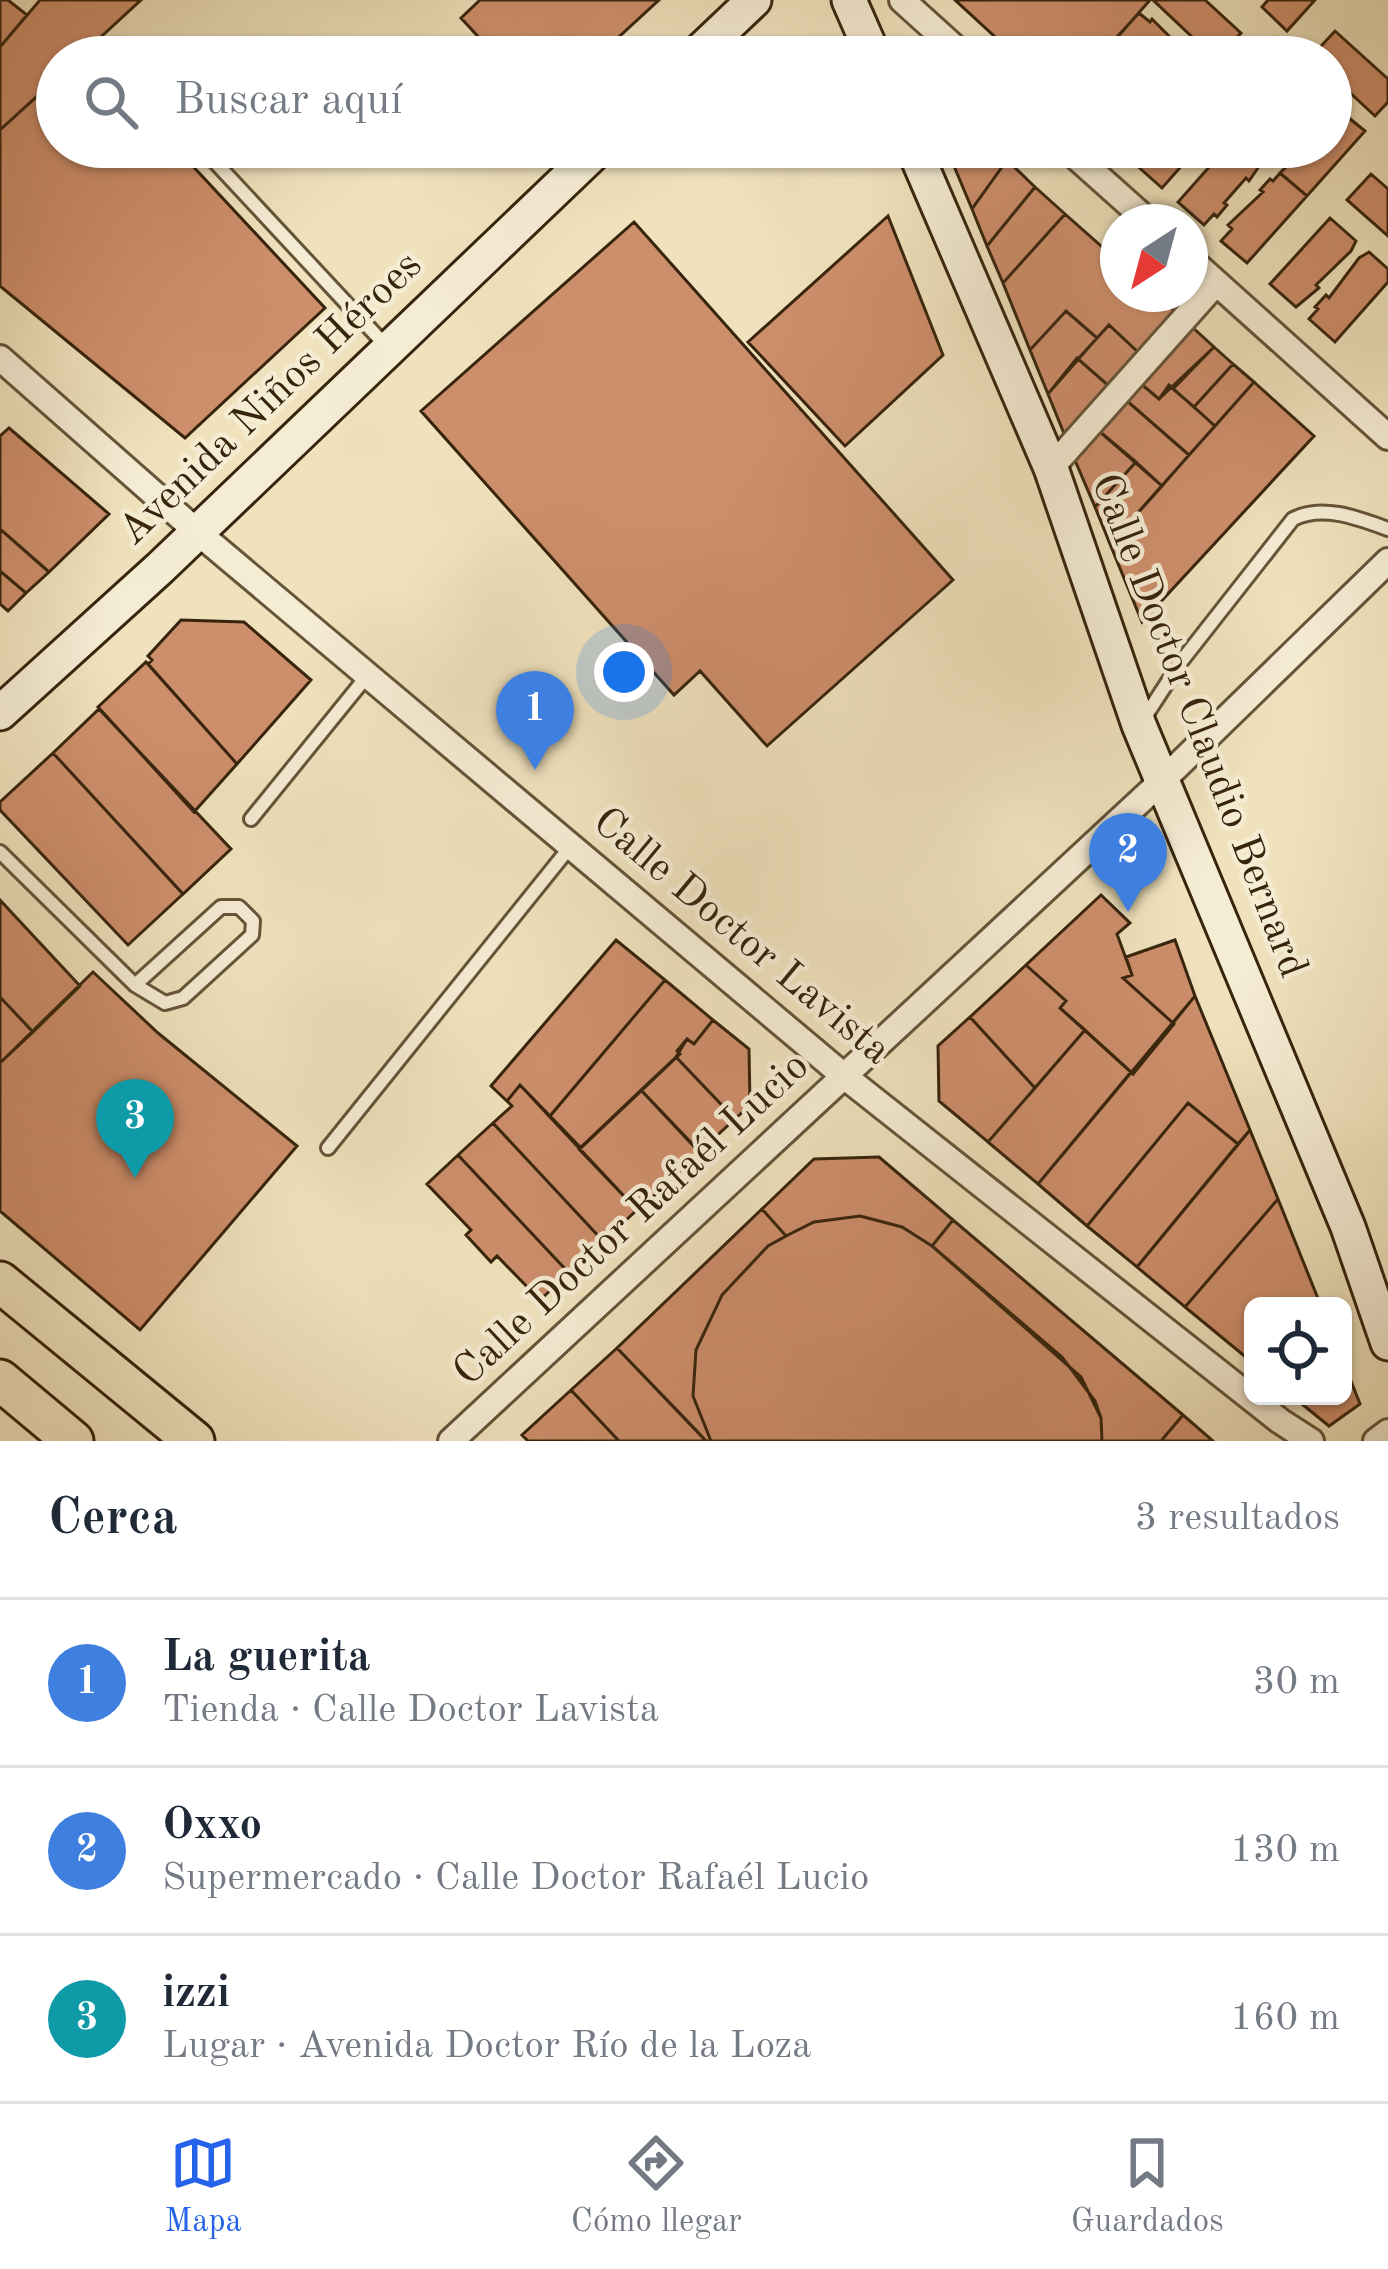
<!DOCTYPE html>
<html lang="es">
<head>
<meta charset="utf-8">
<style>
	:root { --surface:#fff; --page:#f6f6f7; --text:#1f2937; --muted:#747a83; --line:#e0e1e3; --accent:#2563eb }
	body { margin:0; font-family:"Old Standard TT",serif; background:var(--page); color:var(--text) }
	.controls { position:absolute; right:36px; bottom:36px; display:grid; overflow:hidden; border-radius:18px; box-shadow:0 3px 9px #0004 }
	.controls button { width:108px; height:108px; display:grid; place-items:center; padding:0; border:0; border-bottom:3px solid var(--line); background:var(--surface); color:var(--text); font:60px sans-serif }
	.compass { position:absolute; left:1100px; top:204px; width:108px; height:108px; border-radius:50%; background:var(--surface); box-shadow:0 3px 9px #0004; rotate:216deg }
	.you { position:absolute; left:624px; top:672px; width:42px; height:42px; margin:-30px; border:9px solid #fff; border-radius:50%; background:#1a73e8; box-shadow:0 0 0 18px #1a73e833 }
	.badge { display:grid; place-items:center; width:78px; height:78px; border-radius:50%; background:var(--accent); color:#fff; font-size:39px; font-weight:700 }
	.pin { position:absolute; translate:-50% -99px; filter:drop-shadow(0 3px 6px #0008) }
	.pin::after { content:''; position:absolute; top:63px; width:42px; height:36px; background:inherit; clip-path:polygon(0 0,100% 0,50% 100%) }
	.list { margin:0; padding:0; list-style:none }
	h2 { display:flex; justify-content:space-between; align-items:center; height:156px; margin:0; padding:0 48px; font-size:51px }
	h2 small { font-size:39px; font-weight:400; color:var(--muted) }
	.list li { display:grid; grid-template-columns:78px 1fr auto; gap:36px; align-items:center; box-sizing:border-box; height:168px; padding:0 48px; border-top:3px solid var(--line) }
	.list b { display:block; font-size:45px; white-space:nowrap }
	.list p { margin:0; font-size:39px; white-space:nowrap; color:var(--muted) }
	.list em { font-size:39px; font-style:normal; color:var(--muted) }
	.icon { flex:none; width:66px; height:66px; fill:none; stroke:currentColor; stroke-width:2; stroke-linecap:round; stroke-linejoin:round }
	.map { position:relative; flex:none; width:1388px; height:1441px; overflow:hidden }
	.search { position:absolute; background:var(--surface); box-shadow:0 3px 9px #0004; left:36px; right:36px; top:36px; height:132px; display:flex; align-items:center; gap:30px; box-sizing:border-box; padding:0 42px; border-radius:66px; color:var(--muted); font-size:45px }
	.sheet { height:660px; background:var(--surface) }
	nav { display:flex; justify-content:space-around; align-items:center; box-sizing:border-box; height:168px; border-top:3px solid var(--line); background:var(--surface); font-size:33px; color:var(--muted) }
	nav a { display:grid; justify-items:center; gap:6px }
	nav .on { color:var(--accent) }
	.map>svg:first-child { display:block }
	.building { fill:#cd8e6b; stroke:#37240c; stroke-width:3 }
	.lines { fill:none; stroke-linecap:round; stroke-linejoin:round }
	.lane-casing { stroke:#655438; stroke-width:18 }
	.street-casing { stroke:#655438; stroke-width:30 }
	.secondary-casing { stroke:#37240c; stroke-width:39 }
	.primary-casing { stroke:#37240c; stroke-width:45 }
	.lane { stroke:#f5ecd4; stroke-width:12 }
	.street { stroke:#f5ecd4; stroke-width:24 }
	.secondary { stroke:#f5ecd4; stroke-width:33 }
	.primary { stroke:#efe2bd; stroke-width:39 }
	.labels { text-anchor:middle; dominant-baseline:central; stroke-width:9; stroke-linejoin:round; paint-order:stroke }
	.street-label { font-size:42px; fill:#37240c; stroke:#f5ecd4 }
</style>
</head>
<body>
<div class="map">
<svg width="1388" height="1441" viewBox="0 0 1388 1441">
	<rect width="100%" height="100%" fill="#efe2bd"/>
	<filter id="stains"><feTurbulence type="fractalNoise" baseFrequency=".00167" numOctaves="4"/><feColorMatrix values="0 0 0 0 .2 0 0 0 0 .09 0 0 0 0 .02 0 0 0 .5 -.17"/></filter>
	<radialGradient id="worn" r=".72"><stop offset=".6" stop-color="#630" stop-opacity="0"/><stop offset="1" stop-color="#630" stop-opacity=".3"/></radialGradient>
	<!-- building -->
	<path class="building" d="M 0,0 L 8,0 L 27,15 L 0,47 Z
		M 40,0 L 141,0 L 79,57 L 57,57 L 57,78 L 0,130 L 0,47 Z
		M 480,0 L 659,0 L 597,57 L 497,57 L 461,18 Z
		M 955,0 L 1150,0 L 1100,57 L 1017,57 Z
		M 1153,0 L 1205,0 L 1241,33 L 1218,57 L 1207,51 Z
		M 1268,0 L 1315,0 L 1287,31 L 1262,7 Z
		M 1139,13 L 1150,22 L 1152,19 L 1187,54 L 1190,52 L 1197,57 L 1139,57 L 1117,37 Z
		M 1335,31 L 1388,79 L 1388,102 L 1375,116 L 1331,75 L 1331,57 L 1311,57 Z
		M 57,78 L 57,147 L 175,147 L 325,308 L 185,438 L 0,286 L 0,130 Z
		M 1338,109 L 1365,131 L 1307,196 L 1280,173 L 1288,165 L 1286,162 L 1303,147 L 1331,147 L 1331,117 Z
		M 946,147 L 994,147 L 1007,160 L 972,209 Z
		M 1116,147 L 1172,147 L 1185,162 L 1162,188 Z
		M 1227,147 L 1250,147 L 1264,159 L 1249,181 L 1246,178 L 1224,203 L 1227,205 L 1217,217 L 1214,214 L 1204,225 L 1178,202 Z
		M 1007,160 L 1035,187 L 987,246 L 972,209 Z
		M 1280,173 L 1307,196 L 1247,263 L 1221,241 L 1232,229 L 1228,225 L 1263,192 L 1260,190 L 1270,179 L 1273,181 Z
		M 1371,174 L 1388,189 L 1388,236 L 1347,200 Z
		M 1035,187 L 1065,214 L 1003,283 L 987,246 Z
		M 1065,214 L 1118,261 L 1118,294 L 1155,294 L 1178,314 L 1140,354 L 1109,325 L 1097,338 L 1066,311 L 1030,350 L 1003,283 Z
		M 888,216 L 943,355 L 845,446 L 748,342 Z
		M 1330,218 L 1356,241 L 1351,251 L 1316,285 L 1319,288 L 1296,307 L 1270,284 Z
		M 634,222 L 953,580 L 767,746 L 700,671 L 674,695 L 421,411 Z
		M 1369,252 L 1388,269 L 1388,282 L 1335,342 L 1309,319 L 1318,309 L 1315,307 L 1326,295 L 1329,298 L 1359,258 Z
		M 1066,311 L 1097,338 L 1048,394 L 1030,350 Z
		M 1109,325 L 1140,354 L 1110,387 L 1078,359 Z
		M 1191,326 L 1214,347 L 1159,399 L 1140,383 Z
		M 1214,347 L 1233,364 L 1194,407 L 1173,389 Z
		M 1077,358 L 1110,387 L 1065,436 L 1048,394 Z
		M 1233,364 L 1254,382 L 1215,426 L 1194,407 Z
		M 1254,382 L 1314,436 L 1142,622 L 1110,544 Z
		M 1140,383 L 1159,399 L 1169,385 L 1215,426 L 1189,455 L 1126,400 Z
		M 1126,400 L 1189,455 L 1162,486 L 1099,431 Z
		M 9,428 L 109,514 L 49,572 L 0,529 L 0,436 Z
		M 1099,431 L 1136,462 L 1095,507 L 1074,458 Z
		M 1136,462 L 1162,486 L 1110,544 L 1095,507 Z
		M 0,529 L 49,572 L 26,593 L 0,571 Z
		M 0,571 L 26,593 L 8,611 L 0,604 Z
		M 181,620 L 244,622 L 311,680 L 237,764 L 148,664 L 152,660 L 148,656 Z
		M 146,662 L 237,764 L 194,812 L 98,707 Z
		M 99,709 L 231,849 L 183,894 L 53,753 Z
		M 53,753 L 183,894 L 128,945 L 0,810 L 0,802 Z
		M 1101,895 L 1130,923 L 1117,934 L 1132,975 L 1123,978 L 1174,1024 L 1133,1074 L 1060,1008 L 1066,1001 L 1026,965 Z
		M 0,900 L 80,986 L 33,1032 L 0,997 Z
		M 616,940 L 665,980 L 550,1116 L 520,1085 L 507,1101 L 491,1086 Z
		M 1175,940 L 1195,996 L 1173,1023 L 1123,978 L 1132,975 L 1126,957 Z
		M 1026,965 L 1066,1001 L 1060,1008 L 1085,1030 L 1035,1088 L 970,1017 Z
		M 93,972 L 158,1033 L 297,1146 L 140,1330 L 0,1211 L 0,1063 Z
		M 665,980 L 713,1020 L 694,1044 L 687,1039 L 677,1051 L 680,1054 L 581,1148 L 550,1116 Z
		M 1195,996 L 1250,1130 L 1238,1144 L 1188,1103 L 1087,1226 L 1038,1184 Z
		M 0,997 L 33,1032 L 0,1063 Z
		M 970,1017 L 1035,1088 L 988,1142 L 939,1101 L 938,1046 Z
		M 713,1020 L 749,1049 L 750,1105 L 735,1119 L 676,1057 L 687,1039 L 694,1044 Z
		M 1085,1030 L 1131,1072 L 1038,1184 L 988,1142 Z
		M 676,1057 L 735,1119 L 699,1152 L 641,1090 Z
		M 520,1085 L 637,1210 L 603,1241 L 493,1123 L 512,1106 L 507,1101 Z
		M 641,1090 L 700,1152 L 638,1211 L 579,1149 Z
		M 1188,1103 L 1238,1144 L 1137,1267 L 1087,1226 Z
		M 493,1123 L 603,1241 L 569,1273 L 458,1155 Z
		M 1250,1130 L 1278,1199 L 1185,1307 L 1137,1267 Z
		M 458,1155 L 569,1273 L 540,1300 L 497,1256 L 491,1262 L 466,1235 L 471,1230 L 427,1184 Z
		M 879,1157 L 953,1220 L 932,1246 L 902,1227 L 860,1216 L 814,1222 L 786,1236 L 762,1209 L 814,1159 Z
		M 1278,1199 L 1321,1306 L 1253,1306 L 1253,1363 L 1185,1307 Z
		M 762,1209 L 786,1236 L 768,1246 L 722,1295 L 696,1350 L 693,1396 L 711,1441 L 706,1441 L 617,1348 Z
		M 860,1216 L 902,1227 L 932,1246 L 1062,1357 L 1095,1401 L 1101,1418 L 1102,1441 L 711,1441 L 693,1396 L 696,1350 L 722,1295 L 768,1246 L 786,1236 L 814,1222 Z
		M 953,1220 L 1183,1415 L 1161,1441 L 1102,1441 L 1101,1418 L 1081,1377 L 932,1246 Z
		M 617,1348 L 695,1429 L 706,1441 L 619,1441 L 571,1390 Z
		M 1343,1361 L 1360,1404 L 1329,1426 L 1292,1396 L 1343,1396 Z
		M 571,1390 L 619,1441 L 528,1441 L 522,1435 Z
		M 1183,1415 L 1213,1441 L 1161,1441 Z"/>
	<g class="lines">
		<!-- lane casing -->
		<g class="lane-casing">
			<path id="lane" d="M 201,147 L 388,348
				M 1145,717 L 1180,663 L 1293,519 C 1322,504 1358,518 1388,529
				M 251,819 L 367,676
				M 0,852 L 135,985 L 165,1003 L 183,998 L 252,935 L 253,921 L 239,907 L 221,907 L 135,985
				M 328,1148 L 570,847"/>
		</g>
		<!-- street casing -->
		<g class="street-casing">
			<path id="street" d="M 902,0 L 965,57
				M 1065,147 L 1149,222
				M 1190,259 L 1388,437
				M 0,358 L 202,536 L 844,1076 L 1280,1421 L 1311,1441
				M 1051,468 L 1216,283
				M 451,1441 L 1164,779 L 1388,561
				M 1376,1441 L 1388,1432"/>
		</g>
		<!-- secondary casing -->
		<g class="secondary-casing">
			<path id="secondary" d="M 849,0 L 874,57
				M 694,57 L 754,0
				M 913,147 L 1051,468 L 1139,725 L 1348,1227 L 1388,1343
				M 0,713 L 160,568 L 600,147"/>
		</g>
		<!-- primary casing -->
		<g class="primary-casing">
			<path id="primary" d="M 0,1282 L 194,1441
				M 0,1380 L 73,1441"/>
		</g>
		<!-- lane -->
		<use href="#lane" class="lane"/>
		<!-- street -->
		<use href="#street" class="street"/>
		<!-- secondary -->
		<use href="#secondary" class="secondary"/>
		<!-- primary -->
		<use href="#primary" class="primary"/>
	</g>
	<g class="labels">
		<!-- street labels -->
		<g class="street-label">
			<text transform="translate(271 399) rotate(-44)">Avenida Niños Héroes</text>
			<text transform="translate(1198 726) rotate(69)">Calle Doctor Claudio Bernard</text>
			<text transform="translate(741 937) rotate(40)">Calle Doctor Lavista</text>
			<text transform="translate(632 1220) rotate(-43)">Calle Doctor Rafaél Lucio</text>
		</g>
	</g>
	<rect width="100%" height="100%" filter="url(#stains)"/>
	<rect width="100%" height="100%" fill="url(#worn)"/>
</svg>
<div class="controls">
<button><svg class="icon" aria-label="locate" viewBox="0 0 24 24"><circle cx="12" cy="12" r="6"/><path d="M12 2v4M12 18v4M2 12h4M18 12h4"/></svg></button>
</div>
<svg class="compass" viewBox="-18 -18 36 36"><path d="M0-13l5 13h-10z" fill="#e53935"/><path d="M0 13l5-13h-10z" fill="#747a83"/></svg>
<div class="you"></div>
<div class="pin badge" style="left:535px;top:770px;background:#3f7fe0">1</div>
<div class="pin badge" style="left:1128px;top:912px;background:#3f7fe0">2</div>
<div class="pin badge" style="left:135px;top:1178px;background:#0f9aa8">3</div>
<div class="search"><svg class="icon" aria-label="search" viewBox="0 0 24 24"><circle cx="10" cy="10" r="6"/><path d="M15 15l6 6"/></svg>Buscar aquí</div>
</div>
<section class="sheet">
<h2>Cerca<small>3 resultados</small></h2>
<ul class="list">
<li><span class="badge" style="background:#3f7fe0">1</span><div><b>La guerita</b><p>Tienda · Calle Doctor Lavista</p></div><em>30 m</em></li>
<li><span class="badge" style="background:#3f7fe0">2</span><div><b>Oxxo</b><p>Supermercado · Calle Doctor Rafaél Lucio</p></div><em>130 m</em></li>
<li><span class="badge" style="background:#0f9aa8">3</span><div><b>izzi</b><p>Lugar · Avenida Doctor Río de la Loza</p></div><em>160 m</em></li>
</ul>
</section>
<nav>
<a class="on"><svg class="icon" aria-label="map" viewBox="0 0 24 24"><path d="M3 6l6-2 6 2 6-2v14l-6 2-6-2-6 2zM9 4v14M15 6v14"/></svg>Mapa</a>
<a><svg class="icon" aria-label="directions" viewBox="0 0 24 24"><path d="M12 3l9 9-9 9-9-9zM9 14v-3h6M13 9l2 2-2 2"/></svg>Cómo llegar</a>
<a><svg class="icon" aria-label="saved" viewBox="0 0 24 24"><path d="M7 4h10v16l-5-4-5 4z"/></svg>Guardados</a>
</nav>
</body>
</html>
